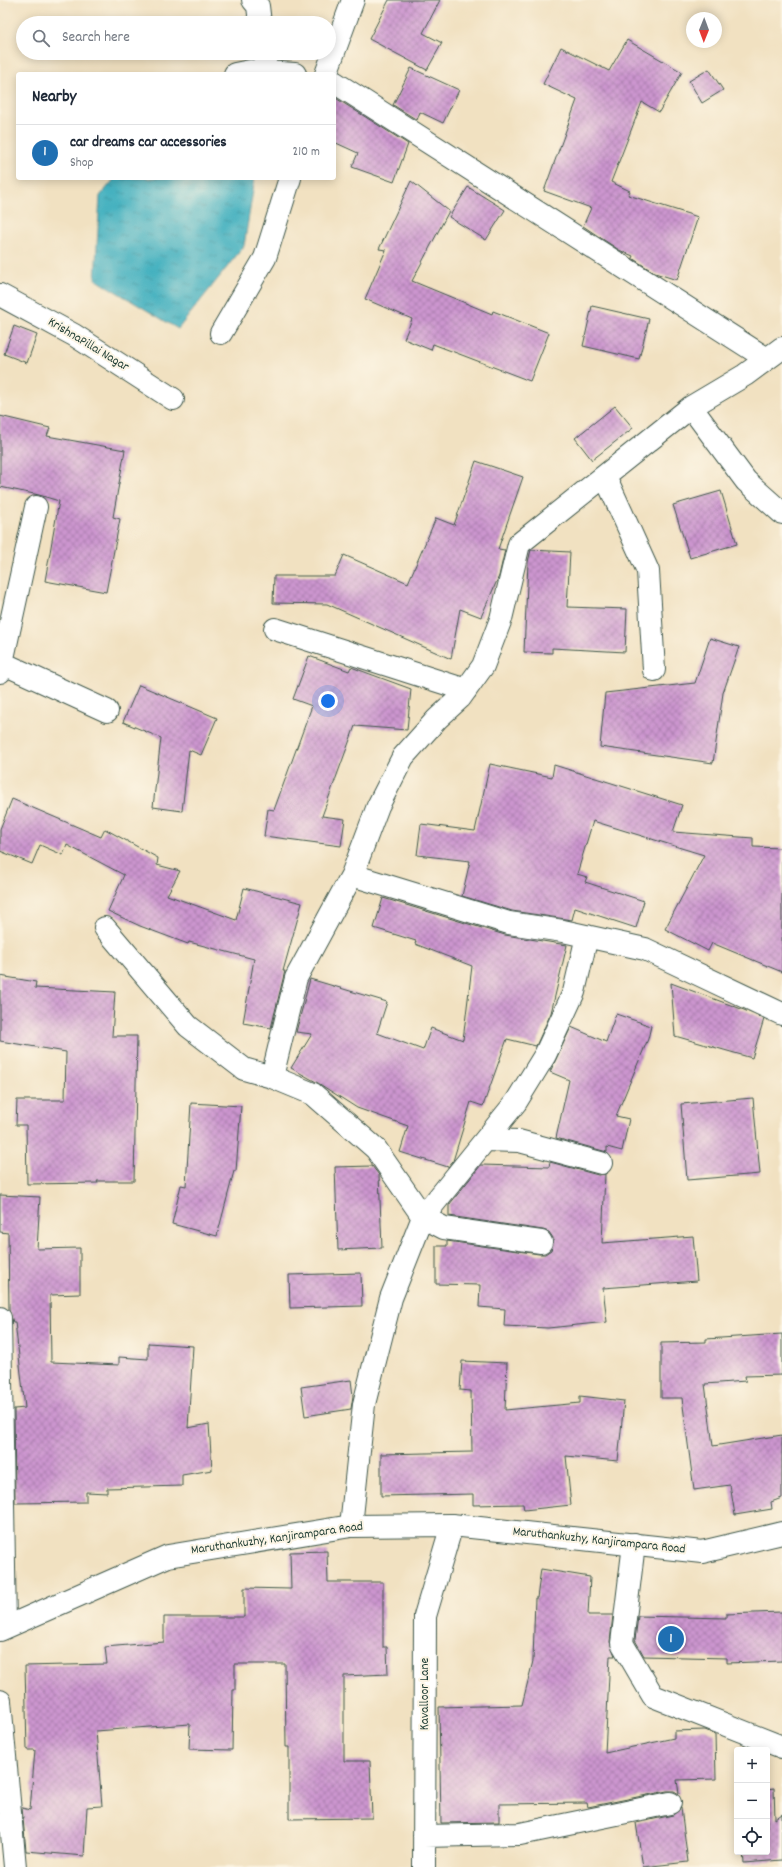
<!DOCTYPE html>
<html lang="en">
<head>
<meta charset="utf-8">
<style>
	:root { --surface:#fff; --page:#f2f2f3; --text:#1f2937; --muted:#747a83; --line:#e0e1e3; --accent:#1f6fb2 }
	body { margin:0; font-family:Dekko,sans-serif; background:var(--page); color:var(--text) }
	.controls { position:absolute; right:12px; bottom:12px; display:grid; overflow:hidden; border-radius:4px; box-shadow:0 2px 10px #0003 }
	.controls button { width:36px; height:36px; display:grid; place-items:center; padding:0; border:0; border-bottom:1px solid var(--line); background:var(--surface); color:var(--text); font:20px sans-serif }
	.compass { position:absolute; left:686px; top:12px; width:36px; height:36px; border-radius:50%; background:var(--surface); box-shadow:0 2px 10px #0003; rotate:181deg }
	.you { position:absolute; left:328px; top:701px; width:14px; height:14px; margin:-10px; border:3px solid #fff; border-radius:50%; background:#1a73e8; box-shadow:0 0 0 6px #1a73e833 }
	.badge { display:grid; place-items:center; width:26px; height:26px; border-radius:50%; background:var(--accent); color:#fff; font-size:13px; font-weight:700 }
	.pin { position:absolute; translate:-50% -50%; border:2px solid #fff; box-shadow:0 1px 4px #0006 }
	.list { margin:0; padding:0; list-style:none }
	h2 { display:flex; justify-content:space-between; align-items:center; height:52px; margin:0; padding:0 16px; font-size:17px }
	h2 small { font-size:13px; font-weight:400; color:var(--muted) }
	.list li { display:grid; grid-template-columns:26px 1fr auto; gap:12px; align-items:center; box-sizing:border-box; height:56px; padding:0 16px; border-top:1px solid var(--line) }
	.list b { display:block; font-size:15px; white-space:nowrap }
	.list p { margin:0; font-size:13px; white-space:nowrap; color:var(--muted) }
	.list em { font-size:13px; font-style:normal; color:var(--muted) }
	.icon { flex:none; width:22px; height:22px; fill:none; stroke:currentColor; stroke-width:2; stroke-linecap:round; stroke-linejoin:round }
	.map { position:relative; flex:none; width:782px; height:1867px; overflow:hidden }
	.search { position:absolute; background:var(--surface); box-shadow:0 2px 10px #0003; left:16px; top:16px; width:320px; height:44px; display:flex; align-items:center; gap:10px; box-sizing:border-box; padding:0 14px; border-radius:22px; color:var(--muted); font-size:15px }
	.panel { position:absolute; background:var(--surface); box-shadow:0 2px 10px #0003; left:16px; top:72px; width:320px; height:108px; border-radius:4px }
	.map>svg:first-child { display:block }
	.water { fill:url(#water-ripples); stroke:#30767a }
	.building { fill:url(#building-cross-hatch) }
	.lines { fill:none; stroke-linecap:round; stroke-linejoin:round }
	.minor-casing { stroke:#3e5649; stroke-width:24 }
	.major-casing { stroke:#3e5649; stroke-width:24 }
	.minor { stroke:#fff; stroke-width:22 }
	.major { stroke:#fff; stroke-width:22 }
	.labels { text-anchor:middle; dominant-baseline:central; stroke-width:4; stroke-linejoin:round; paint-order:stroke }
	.street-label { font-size:13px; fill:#1f3d34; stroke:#fcf5e5 }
</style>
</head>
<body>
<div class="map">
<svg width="782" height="1867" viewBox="0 0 782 1867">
	<defs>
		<pattern id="water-ripples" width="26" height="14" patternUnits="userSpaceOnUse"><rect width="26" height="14" fill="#42b0bf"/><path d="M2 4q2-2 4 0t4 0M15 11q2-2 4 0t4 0" fill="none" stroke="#37909c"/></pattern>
		<pattern id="building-cross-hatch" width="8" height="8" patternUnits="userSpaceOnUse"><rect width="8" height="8" fill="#cc95cf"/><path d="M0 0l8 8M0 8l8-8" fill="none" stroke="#a57ba9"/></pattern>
	</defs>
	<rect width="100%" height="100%" fill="#fcf5e5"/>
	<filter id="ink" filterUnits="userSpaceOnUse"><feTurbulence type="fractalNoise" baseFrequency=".025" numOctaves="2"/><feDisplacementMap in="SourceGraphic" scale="8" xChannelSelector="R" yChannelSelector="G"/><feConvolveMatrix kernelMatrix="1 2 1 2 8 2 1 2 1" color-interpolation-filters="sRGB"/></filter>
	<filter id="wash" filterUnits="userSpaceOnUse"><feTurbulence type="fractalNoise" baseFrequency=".012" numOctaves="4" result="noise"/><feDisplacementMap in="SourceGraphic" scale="16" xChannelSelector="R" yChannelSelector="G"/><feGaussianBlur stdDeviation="0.9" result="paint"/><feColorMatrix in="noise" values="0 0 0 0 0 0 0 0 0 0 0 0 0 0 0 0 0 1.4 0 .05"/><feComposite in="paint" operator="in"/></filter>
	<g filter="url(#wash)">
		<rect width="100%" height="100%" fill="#f1e1c1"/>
		<!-- water -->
		<path class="water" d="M 115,178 L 255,178 L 244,246 L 178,329 L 95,279 L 100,196 Z"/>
		<g id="blocks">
			<!-- building -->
			<path class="building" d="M 389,0 L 440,0 L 423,33 L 442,43 L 427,70 L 369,39 Z
				M 627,40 L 682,72 L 659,112 L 642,102 L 611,182 L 630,191 L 628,195 L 698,217 L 677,280 L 655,273 L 632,258 L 633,256 L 619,250 L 583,226 L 591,208 L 544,191 L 577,100 L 543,84 L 561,47 L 609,71 Z
				M 411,68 L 459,90 L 443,123 L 420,112 L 417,120 L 393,105 Z
				M 709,69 L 723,90 L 702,103 L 689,81 Z
				M 334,97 L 408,144 L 394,182 L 352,167 L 358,153 L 334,142 Z
				M 411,181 L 449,211 L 412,281 L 492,314 L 493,311 L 549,333 L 530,381 L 433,344 L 431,350 L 404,339 L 412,319 L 365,299 L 386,250 L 379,249 Z
				M 468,187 L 505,210 L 486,240 L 449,217 Z
				M 592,306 L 649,319 L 639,359 L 583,346 Z
				M 14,326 L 37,335 L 27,363 L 4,354 Z
				M 615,406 L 633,428 L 592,460 L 575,438 Z
				M 0,416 L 50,428 L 47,436 L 125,450 L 113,517 L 120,519 L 106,592 L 45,581 L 59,501 L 39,495 L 0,487 Z
				M 476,461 L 523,477 L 498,549 L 505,550 L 499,576 L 481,617 L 460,609 L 451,659 L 327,604 L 273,603 L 274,576 L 335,576 L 344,555 L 408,583 L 436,518 L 454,525 Z
				M 721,491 L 737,544 L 690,558 L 673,505 Z
				M 531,550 L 570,552 L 567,607 L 627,609 L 625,652 L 552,648 L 552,653 L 524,652 L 528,562 Z
				M 710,638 L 739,647 L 723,693 L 713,763 L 600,747 L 605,693 L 695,683 Z
				M 309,656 L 349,671 L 351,667 L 411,689 L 407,730 L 355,726 L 322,816 L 345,819 L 341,846 L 264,836 L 268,809 L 274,810 L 312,706 L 293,699 Z
				M 139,685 L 217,718 L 201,755 L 189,750 L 182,811 L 153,807 L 161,738 L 123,722 Z
				M 490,764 L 552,777 L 554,765 L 682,805 L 673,832 L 753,838 L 753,847 L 782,848 L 782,972 L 712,943 L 708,951 L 665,929 L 704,855 L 593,821 L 577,874 L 587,877 L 585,882 L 644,901 L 636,928 L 575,908 L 572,920 L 512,911 L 462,896 L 470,861 L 417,855 L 421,824 L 475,831 Z
				M 12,799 L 101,837 L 105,829 L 158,858 L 157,865 L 180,871 L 167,895 L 236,920 L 244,888 L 302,903 L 283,971 L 285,971 L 271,1028 L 243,1023 L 254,959 L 189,942 L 188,944 L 140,926 L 108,911 L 124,875 L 67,845 L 63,855 L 40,845 L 32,864 L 0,851 L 0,829 Z
				M 383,898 L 505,935 L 567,945 L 551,1013 L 536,1046 L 507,1039 L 483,1106 L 471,1102 L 453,1161 L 448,1167 L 400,1152 L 408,1126 L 357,1108 L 318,1083 L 291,1068 L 312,1034 L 296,1032 L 310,979 L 387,1002 L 377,1033 L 423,1050 L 431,1028 L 463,1040 L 472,966 L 415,944 L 416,941 L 374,928 Z
				M 0,976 L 36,982 L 35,988 L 115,992 L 112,1036 L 137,1036 L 134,1181 L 97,1181 L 98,1183 L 27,1184 L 26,1125 L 16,1125 L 17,1100 L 65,1100 L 66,1052 L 0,1041 Z
				M 671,983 L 744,1010 L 764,1019 L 752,1058 L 675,1036 Z
				M 616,1014 L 651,1026 L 648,1039 L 616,1116 L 629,1119 L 622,1151 L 607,1147 L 607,1152 L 556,1138 L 569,1080 L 550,1072 L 571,1027 L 606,1042 Z
				M 753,1098 L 760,1174 L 687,1180 L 681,1104 Z
				M 191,1103 L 241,1106 L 236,1171 L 234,1171 L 217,1236 L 172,1224 L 181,1185 L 186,1186 Z
				M 550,1162 L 598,1175 L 605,1174 L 602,1243 L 693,1236 L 697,1281 L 603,1288 L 607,1322 L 548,1328 L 504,1326 L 505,1309 L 479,1307 L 480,1285 L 436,1284 L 436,1246 L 447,1246 L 447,1241 L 539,1254 L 545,1254 L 551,1250 L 553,1244 L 553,1238 L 549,1232 L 543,1230 L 449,1216 L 449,1205 L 481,1165 L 549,1167 Z
				M 372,1166 L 379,1175 L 382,1248 L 338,1250 L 335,1167 Z
				M 0,1195 L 40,1197 L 37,1249 L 80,1248 L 80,1294 L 50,1295 L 51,1362 L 119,1365 L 119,1357 L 148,1359 L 148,1343 L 193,1346 L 188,1428 L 209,1424 L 212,1470 L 182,1475 L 182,1486 L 107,1488 L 107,1493 L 86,1492 L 86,1502 L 15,1503 L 14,1409 L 25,1408 L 15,1322 L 13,1322 L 9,1310 L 8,1233 L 0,1232 Z
				M 361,1273 L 362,1306 L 290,1308 L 289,1275 Z
				M 782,1334 L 782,1375 L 745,1376 L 746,1381 L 705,1384 L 713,1446 L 782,1435 L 782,1498 L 771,1502 L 772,1509 L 735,1515 L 730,1485 L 694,1490 L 682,1398 L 661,1398 L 661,1343 L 706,1342 L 706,1339 Z
				M 462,1361 L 507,1363 L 505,1410 L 580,1403 L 580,1396 L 624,1401 L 618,1461 L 566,1456 L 571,1505 L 524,1510 L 523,1504 L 473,1505 L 473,1494 L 381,1496 L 381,1454 L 472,1452 L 471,1391 L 460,1390 Z
				M 351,1380 L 353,1396 L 351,1409 L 305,1416 L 301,1387 Z
				M 327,1551 L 328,1582 L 383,1582 L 383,1647 L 387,1647 L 388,1674 L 344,1676 L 344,1761 L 370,1761 L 372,1818 L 289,1819 L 289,1747 L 286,1747 L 285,1664 L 235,1664 L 235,1690 L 233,1690 L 232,1750 L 189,1749 L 190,1724 L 96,1731 L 102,1806 L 87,1807 L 84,1856 L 26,1851 L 22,1808 L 30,1810 L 35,1750 L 27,1750 L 25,1666 L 107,1664 L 105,1647 L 164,1642 L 164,1617 L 244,1617 L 244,1588 L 291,1589 L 290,1552 Z
				M 541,1569 L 590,1577 L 588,1615 L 613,1615 L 610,1642 L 615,1656 L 610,1656 L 605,1753 L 674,1738 L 674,1731 L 705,1730 L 715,1734 L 716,1779 L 677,1780 L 679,1794 L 674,1791 L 667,1791 L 588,1807 L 587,1803 L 499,1804 L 499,1822 L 441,1823 L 439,1707 L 522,1705 L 533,1661 L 535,1598 L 537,1598 Z
				M 782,1612 L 782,1661 L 727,1663 L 727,1658 L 644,1656 L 635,1640 L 638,1616 L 726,1618 L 726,1614 Z
				M 774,1788 L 775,1819 L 782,1814 L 782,1860 L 744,1863 L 743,1852 L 767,1852 L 767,1789 Z
				M 681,1808 L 688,1862 L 643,1867 L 636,1823 L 673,1815 Z"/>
		</g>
	</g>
	<g filter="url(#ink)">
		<use href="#blocks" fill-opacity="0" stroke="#3e5649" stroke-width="1"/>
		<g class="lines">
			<!-- minor casing -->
			<g class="minor-casing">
				<path id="minor" d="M 253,0 L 258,6 L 260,23
					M 264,53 L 266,72
					M 235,74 L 250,71 L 295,74
					M 326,74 L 353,0
					M 334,82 L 767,359
					M 0,295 L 74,335 L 173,399
					M 221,333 L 265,258 L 290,178
					M 691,407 L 746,481 L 782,513
					M 605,476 L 648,571 L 654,670
					M 275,629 L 466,690
					M 0,662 L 107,711
					M 0,672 L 36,507
					M 352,875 L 509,923 L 563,931 L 645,949 L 782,1014
					M 105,928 L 188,1026 L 244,1069 L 272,1077
					M 486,1140 L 519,1141 L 601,1163
					M 541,1242 L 444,1228 L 423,1217 L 516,1102 L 545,1055 L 574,992 L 587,936
					M 0,1318 L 5,1627
					M 351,1526 L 364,1404 L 391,1298 L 423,1217 L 376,1149 L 313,1094 L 272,1077 L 296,978 L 352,875 L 378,806 L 403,757 L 437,719 L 460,698 L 483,666 L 501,619 L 519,544 L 691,407 L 745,375 L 782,348
					M 634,1544 L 622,1643 L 653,1696 L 782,1747
					M 0,1701 L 15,1867
					M 424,1836 L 520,1834 L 670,1803
					M 424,1867 L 425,1616 L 452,1525"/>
			</g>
			<!-- major casing -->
			<g class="major-casing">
				<path id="major" d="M 0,1630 L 168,1556 L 351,1526 L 452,1525 L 702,1552 L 782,1533"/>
			</g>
			<!-- minor -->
			<use href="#minor" class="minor"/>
			<!-- major -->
			<use href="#major" class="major"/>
		</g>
	</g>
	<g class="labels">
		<!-- street labels -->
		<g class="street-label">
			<text transform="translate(88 345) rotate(31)">KrishnaPillai Nagar</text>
			<text transform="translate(277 1539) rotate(-8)">Maruthankuzhy, Kanjirampara Road</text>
			<text transform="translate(599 1541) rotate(6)">Maruthankuzhy, Kanjirampara Road</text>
			<text transform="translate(425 1694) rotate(-90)">Kavalloor Lane</text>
		</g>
	</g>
</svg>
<div class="controls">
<button>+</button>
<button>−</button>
<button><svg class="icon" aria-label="locate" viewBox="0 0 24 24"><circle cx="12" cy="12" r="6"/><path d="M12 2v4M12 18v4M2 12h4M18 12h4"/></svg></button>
</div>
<svg class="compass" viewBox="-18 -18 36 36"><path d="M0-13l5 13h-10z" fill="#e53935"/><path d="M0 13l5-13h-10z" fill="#747a83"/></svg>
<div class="you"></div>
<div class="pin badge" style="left:671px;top:1639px">1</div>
<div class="search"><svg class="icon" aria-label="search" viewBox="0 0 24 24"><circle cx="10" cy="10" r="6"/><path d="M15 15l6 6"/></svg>Search here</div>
<section class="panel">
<h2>Nearby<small></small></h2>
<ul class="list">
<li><span class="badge">1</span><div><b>car dreams car accessories</b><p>Shop</p></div><em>210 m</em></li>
</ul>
</section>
</div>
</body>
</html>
